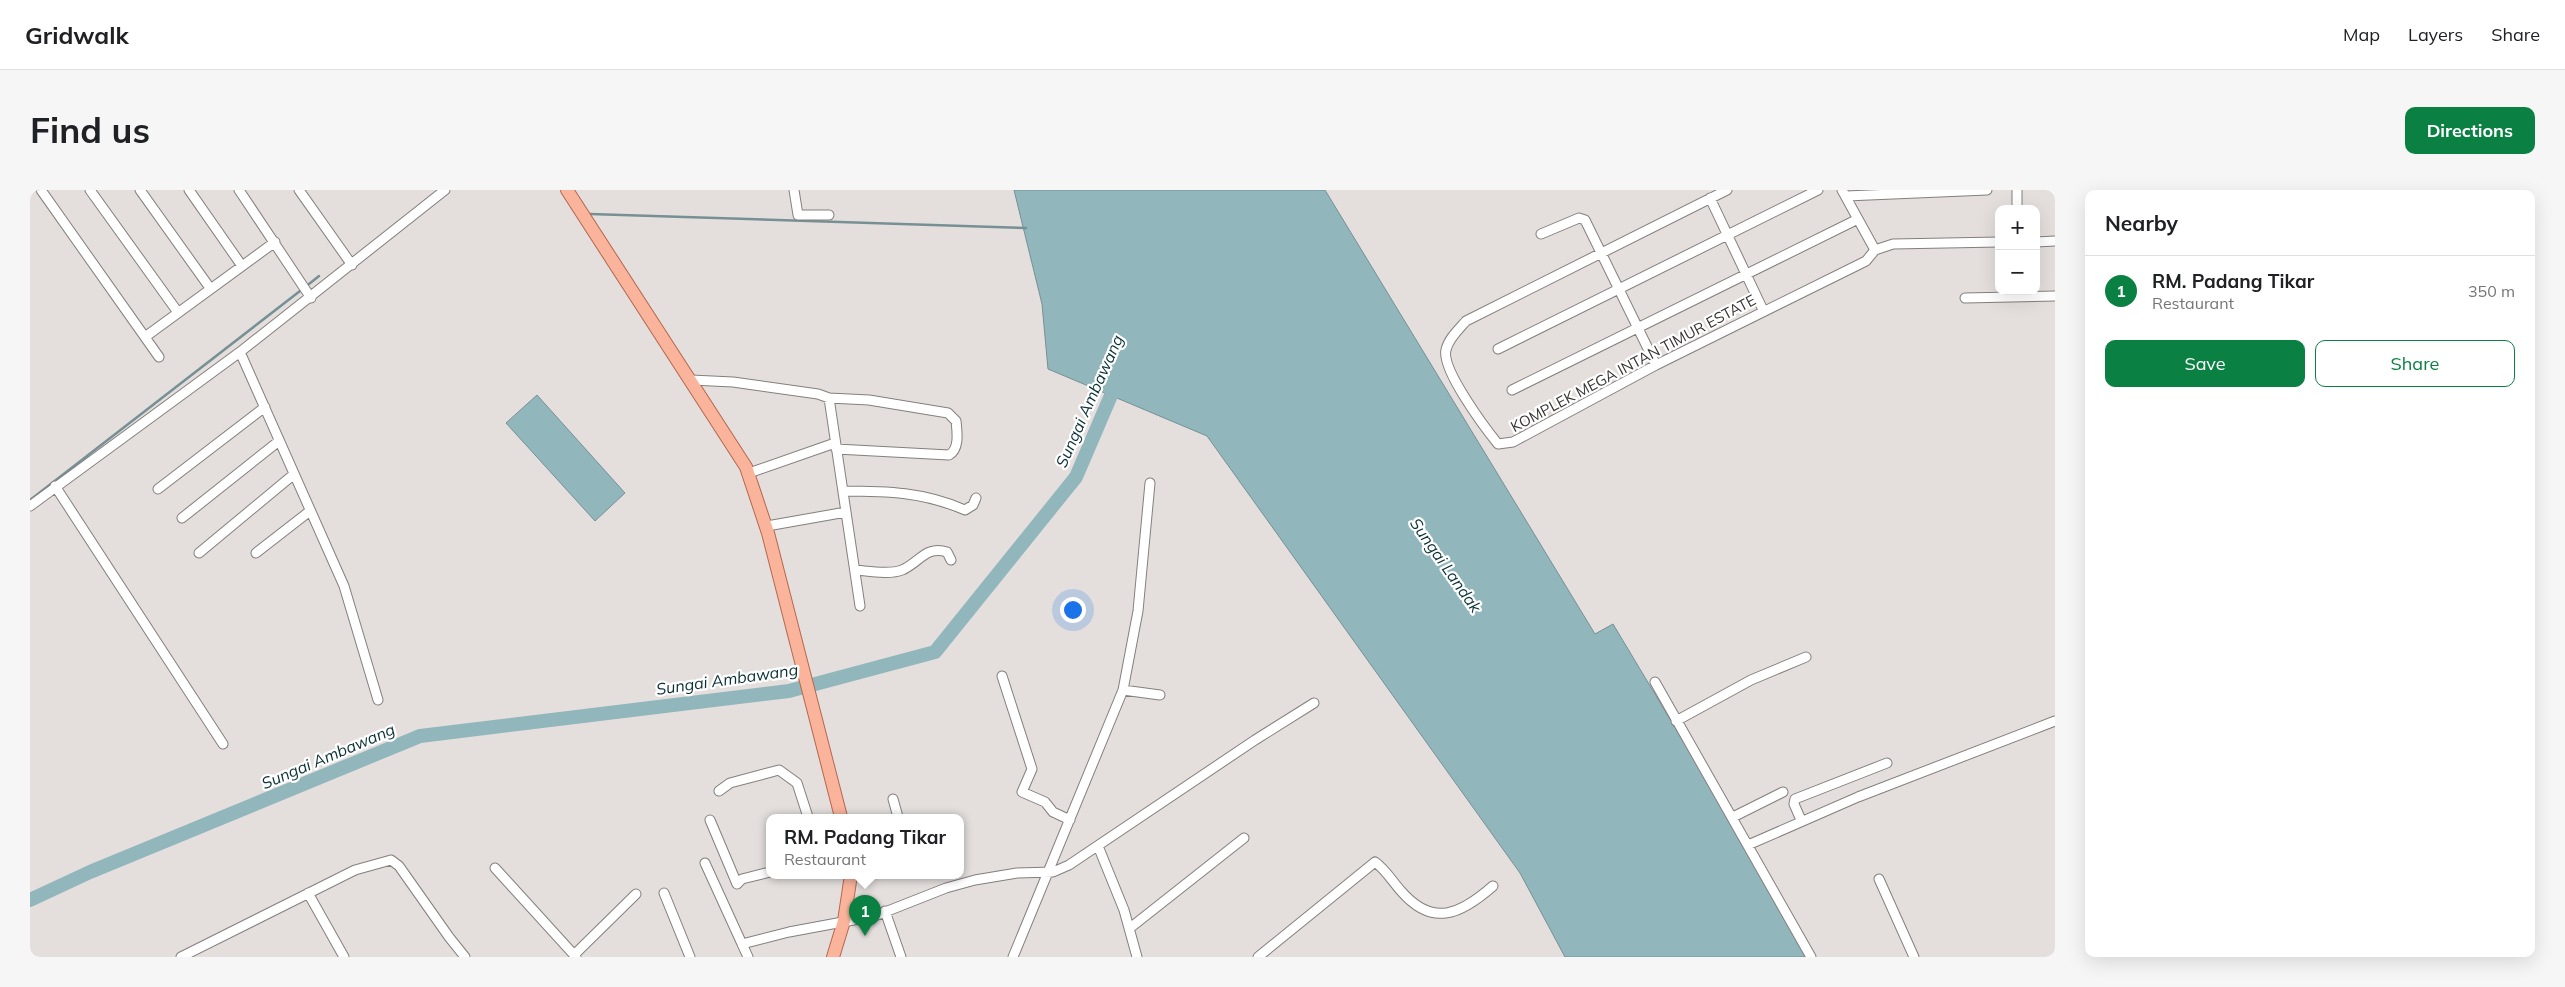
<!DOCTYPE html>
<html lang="en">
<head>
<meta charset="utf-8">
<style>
	:root { --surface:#fff; --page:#f6f6f6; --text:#202124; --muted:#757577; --line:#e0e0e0; --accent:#0b8043 }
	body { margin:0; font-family:Mulish,sans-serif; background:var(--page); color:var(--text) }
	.controls { position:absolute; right:15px; top:15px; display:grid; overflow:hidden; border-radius:10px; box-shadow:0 5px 20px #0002 }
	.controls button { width:45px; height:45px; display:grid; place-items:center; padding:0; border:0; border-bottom:1px solid var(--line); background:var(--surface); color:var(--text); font:25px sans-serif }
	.you { position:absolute; left:1042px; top:419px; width:18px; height:18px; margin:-12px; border:4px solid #fff; border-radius:50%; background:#1a73e8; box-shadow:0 0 0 8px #1a73e833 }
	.badge { display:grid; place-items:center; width:32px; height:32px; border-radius:50%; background:var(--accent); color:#fff; font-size:16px; font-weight:700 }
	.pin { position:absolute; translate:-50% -41px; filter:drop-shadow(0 1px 2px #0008) }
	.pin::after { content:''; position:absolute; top:26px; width:18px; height:15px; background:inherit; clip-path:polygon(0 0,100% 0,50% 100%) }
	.popup { position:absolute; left:736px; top:624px; width:198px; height:65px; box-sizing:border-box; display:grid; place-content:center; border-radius:10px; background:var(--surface); filter:drop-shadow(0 1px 4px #0005); font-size:16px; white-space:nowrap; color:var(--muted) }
	.popup b { font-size:19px; color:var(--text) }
	.popup::after { content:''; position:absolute; left:50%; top:100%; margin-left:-10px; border:10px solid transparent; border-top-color:var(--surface) }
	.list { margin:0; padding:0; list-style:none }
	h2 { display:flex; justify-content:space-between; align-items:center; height:65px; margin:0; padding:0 20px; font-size:21px }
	h2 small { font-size:16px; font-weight:400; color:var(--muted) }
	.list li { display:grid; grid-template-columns:32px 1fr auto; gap:15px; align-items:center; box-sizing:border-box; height:70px; padding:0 20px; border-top:1px solid var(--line) }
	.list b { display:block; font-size:19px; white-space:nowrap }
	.list p { margin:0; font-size:16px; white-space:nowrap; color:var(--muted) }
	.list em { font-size:16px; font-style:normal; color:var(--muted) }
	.actions { display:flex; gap:10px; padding:15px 20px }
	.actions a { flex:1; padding:11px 0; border:1px solid var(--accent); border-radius:10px; text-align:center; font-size:18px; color:var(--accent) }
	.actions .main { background:var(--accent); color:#fff }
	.map { position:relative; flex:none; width:2025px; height:767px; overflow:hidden; border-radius:10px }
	header { display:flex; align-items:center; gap:30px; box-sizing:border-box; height:70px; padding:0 25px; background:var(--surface); border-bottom:1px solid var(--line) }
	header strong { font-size:24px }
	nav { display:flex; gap:28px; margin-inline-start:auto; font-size:18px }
	.intro { display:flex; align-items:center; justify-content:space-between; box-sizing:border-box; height:120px; padding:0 30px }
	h1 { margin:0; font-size:35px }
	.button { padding:12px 22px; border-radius:10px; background:var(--accent); color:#fff; font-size:18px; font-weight:700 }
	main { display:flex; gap:30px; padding:0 30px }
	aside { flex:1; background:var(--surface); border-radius:10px; box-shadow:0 5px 20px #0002 }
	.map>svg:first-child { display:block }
	.water { fill:#91b7bc; stroke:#769094 }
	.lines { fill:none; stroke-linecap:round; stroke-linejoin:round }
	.stream { stroke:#769094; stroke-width:2.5 }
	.river { stroke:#91b7bc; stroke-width:14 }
	.minor-casing { stroke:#847f7d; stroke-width:11 }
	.primary-casing { stroke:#b4674d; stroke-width:14 }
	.minor { stroke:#fff; stroke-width:9 }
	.primary { stroke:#fab49c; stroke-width:12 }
	.labels { text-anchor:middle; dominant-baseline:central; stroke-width:4.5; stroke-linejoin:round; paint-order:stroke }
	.street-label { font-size:15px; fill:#383635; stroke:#fff }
	.water-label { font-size:16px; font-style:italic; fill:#0b3136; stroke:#fff }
</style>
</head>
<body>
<header>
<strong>Gridwalk</strong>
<nav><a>Map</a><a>Layers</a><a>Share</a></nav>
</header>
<div class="intro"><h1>Find us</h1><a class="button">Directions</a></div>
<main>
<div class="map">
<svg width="2025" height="767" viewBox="0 0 2025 767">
	<rect width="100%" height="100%" fill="#e4dfdd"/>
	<!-- water -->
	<path class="water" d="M 984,0 L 1295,0 L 1565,444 L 1583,434 L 1677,591 L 1767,748 L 1775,767 L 1535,767 L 1490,683 L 1177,246 L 1018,179 L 1012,114 Z
		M 507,205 L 595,303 L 565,331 L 476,233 Z"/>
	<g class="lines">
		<!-- stream -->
		<path class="stream" d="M 560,24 L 996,38
			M 279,94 L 289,86
			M 0,310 L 270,101"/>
		<!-- river -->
		<path class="river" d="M 0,710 L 60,682 L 390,546 L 759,501 L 905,462 L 1046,287 L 1088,189"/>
		<!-- minor casing -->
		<g class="minor-casing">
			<path id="minor" d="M 11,0 L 129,167
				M 60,0 L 147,121
				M 110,0 L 180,98
				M 159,0 L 212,76
				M 209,0 L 281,108
				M 269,0 L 322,75
				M 764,0 L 768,25 L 799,25
				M 1697,0 L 1436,131 C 1429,139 1418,149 1416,160 C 1411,179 1455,238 1468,254 L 1483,252 L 1626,175 L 1836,71 L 1845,60
				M 1812,0 L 1845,60
				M 1987,0 L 1987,19
				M 1816,6 L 1957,0
				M 1680,8 L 1733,120
				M 1511,44 L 1549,28 L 1555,30 L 1626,175
				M 2006,52 L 2025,51
				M 1845,60 L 1863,54 L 1969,52
				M 1935,108 L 2025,106
				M 115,147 L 245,52
				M 1468,159 L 1788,0
				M 210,162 L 314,396 L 348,510
				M 661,190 L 703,192 L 788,204 L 799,208 L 830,416
				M 1482,200 L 1828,29
				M 799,208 L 839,210 L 918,223 L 926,231 C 927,241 930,259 919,265 L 806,259
				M 719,283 L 805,253
				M 25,296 L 193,554
				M 128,299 L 235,217
				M 813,301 C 857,301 894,302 935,320 L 943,315 L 946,308
				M 0,316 L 210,162 L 415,0
				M 152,328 L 249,251
				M 737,336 L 816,322
				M 169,363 L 263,285
				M 226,363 L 280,321
				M 825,380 C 838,381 860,385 872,380 C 889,373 896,355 917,362 L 921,370
				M 972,486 L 1002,579 L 992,602 L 1015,612 L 1023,622 L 1040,630
				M 1625,492 L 1781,767
				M 1093,500 L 1130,505
				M 1646,531 L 1721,490 L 1776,467
				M 689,601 L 700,593 L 749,580 L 767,593 L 778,627
				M 863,609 L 868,627
				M 1703,627 L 1753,602
				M 680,630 L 707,694 L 712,689 L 740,682
				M 1771,630 L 1764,614 L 1765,609 L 1857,573
				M 1718,655 L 1828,607 L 2025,531
				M 1068,656 L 1094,720 L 1107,767
				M 675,673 L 712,754 L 759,742 L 845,726 L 916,698 L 945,690 L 987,683 L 1023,682 L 1039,675 L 1225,550 L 1284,513
				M 465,678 L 546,767
				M 1849,689 L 1884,767
				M 278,703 L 314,767
				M 634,703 L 660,767
				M 855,721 L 871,767
				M 1100,738 L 1214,648
				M 712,754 L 718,767
				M 544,765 L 606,704
				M 151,767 L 325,680 L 361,670 L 369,676 L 419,747 L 435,767
				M 983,767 L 1093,500 L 1108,421 L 1120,293
				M 1228,767 L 1345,672 C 1355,679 1363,692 1371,701 C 1403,738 1431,724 1463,696"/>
		</g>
		<!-- primary casing -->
		<g class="primary-casing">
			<path id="primary" d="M 537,0 L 716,277 L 738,343 L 811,627
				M 803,767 L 814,731 L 821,685"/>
		</g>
		<!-- minor -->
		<use href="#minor" class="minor"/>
		<!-- primary -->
		<use href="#primary" class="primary"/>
	</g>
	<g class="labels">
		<!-- street labels -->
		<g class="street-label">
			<text transform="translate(1603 173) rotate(-28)">KOMPLEK MEGA INTAN TIMUR ESTATE</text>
		</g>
		<!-- water labels -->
		<g class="water-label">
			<text transform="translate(1059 211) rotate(-66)">Sungai Ambawang</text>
			<text transform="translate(1416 375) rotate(55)">Sungai Landak</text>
			<text transform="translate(697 489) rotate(-8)">Sungai Ambawang</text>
			<text transform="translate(298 566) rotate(-23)">Sungai Ambawang</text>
		</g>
	</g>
</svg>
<div class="controls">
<button>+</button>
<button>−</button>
</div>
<div class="you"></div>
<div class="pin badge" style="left:835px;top:746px">1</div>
<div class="popup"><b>RM. Padang Tikar</b>Restaurant</div>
</div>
<aside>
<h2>Nearby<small></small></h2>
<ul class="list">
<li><span class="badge">1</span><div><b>RM. Padang Tikar</b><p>Restaurant</p></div><em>350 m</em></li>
</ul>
<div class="actions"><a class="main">Save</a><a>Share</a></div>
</aside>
</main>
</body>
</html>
